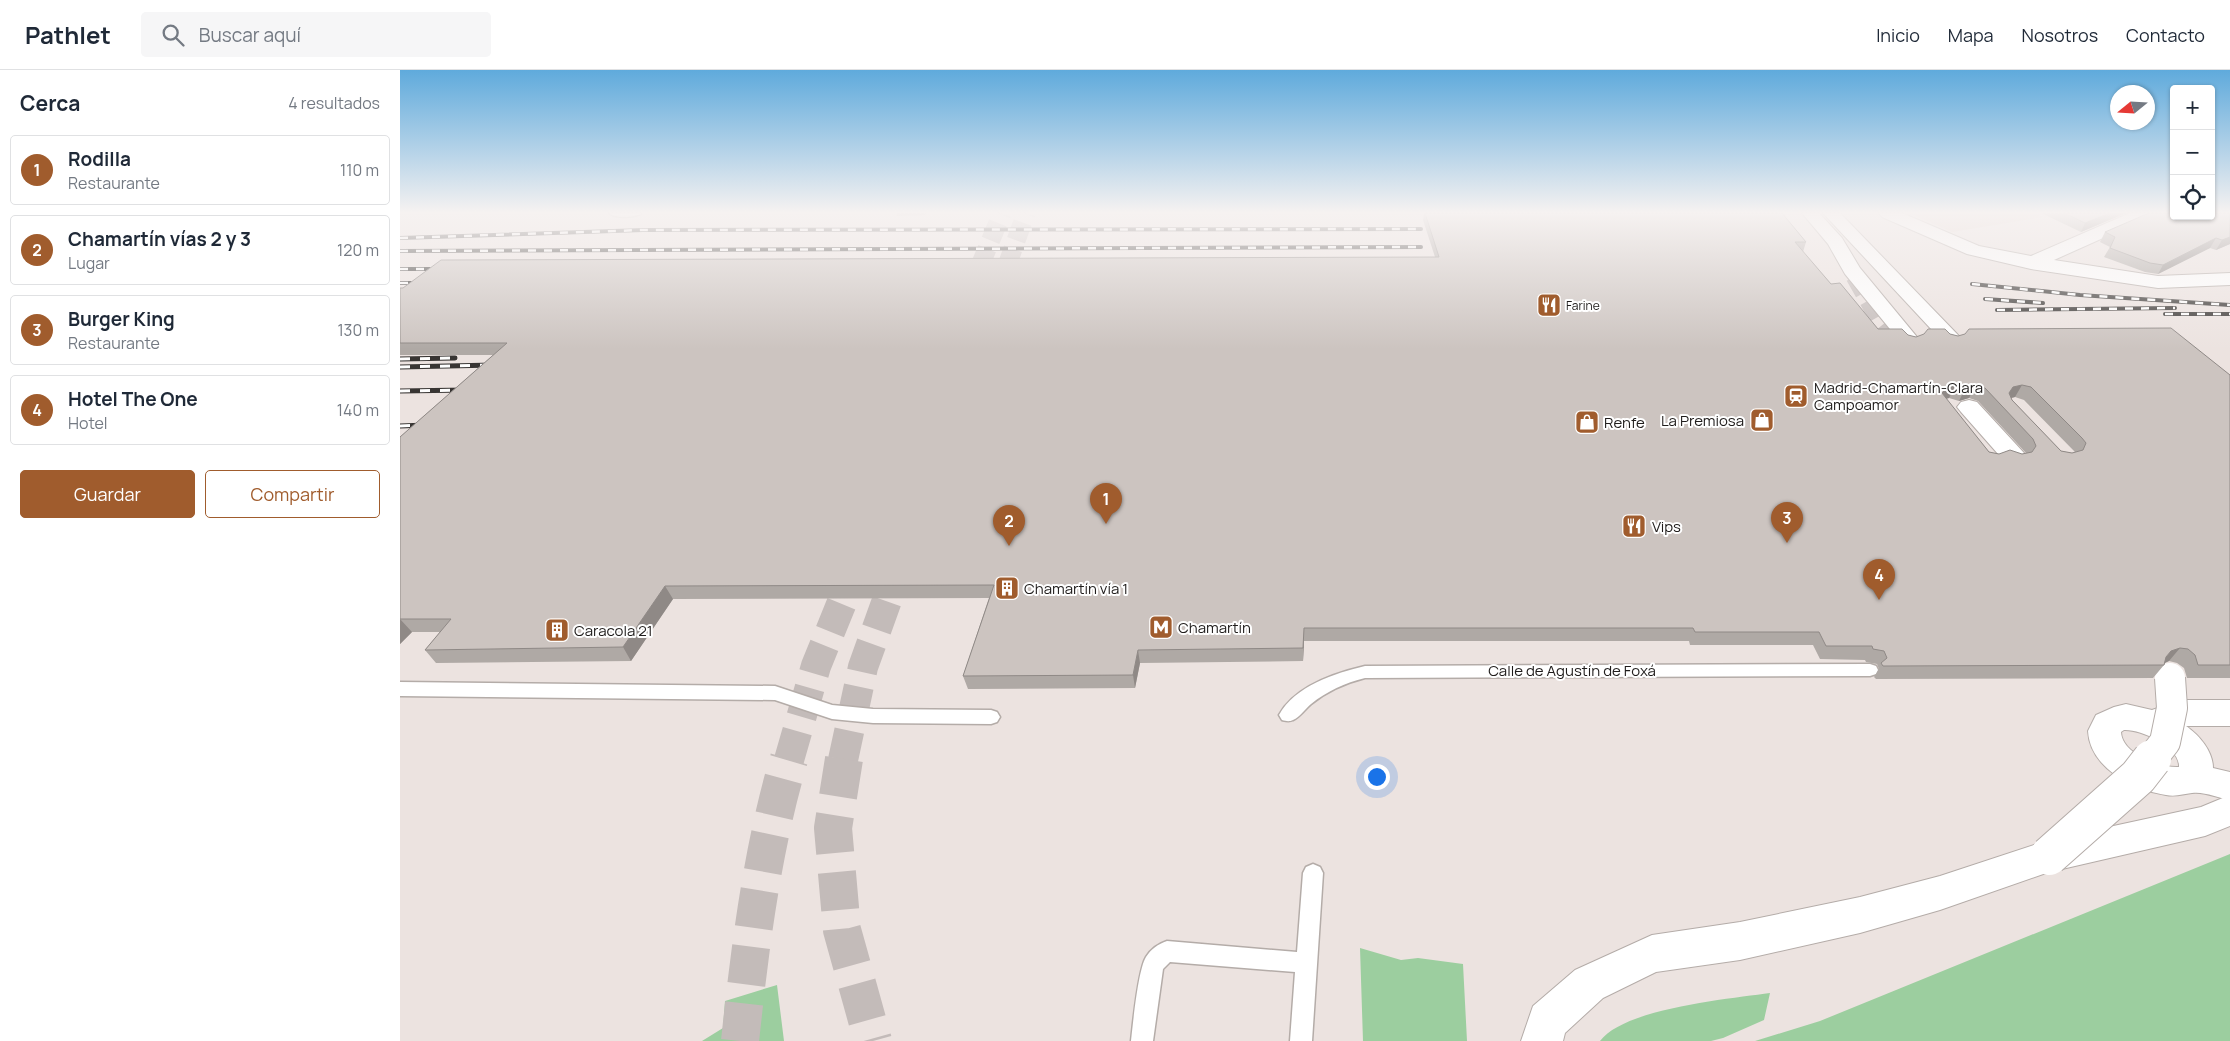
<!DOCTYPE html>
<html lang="es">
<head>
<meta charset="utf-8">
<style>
	:root { --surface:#fff; --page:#f6f6f7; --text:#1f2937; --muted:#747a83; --line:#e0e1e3; --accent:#a05c2d }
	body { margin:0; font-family:Manrope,sans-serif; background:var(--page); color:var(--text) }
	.controls { position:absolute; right:15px; top:15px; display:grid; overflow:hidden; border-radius:5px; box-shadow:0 1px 4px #0004 }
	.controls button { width:45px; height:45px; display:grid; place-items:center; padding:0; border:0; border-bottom:1px solid var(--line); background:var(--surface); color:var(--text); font:25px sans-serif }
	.compass { position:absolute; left:1710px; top:15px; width:45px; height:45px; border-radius:50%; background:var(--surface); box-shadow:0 1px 4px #0004; rotate:252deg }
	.you { position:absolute; left:976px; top:706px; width:18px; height:18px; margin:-12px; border:4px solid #fff; border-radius:50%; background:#1a73e8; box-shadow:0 0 0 8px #1a73e833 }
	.badge { display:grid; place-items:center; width:32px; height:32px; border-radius:50%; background:var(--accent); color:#fff; font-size:16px; font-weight:700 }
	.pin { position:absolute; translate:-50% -41px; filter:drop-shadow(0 1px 2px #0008) }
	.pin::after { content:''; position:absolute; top:26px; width:18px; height:15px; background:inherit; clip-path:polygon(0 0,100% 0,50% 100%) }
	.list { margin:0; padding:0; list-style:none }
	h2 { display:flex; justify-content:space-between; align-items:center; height:65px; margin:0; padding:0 20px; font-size:21px }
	h2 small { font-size:16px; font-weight:400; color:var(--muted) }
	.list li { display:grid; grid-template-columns:32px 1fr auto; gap:15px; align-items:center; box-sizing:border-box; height:70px; margin:0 10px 10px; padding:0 10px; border:1px solid var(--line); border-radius:5px }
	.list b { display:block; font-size:19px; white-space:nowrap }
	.list p { margin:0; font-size:16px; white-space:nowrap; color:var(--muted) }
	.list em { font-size:16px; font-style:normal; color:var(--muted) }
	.actions { display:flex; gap:10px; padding:15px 20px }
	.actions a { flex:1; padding:11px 0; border:1px solid var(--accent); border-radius:5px; text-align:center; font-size:18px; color:var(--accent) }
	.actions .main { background:var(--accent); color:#fff }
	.icon { flex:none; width:28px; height:28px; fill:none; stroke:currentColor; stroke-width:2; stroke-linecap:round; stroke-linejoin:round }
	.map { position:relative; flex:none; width:1830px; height:971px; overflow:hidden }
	header { display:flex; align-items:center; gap:30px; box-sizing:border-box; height:70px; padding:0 25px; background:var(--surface); border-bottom:1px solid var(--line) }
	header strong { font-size:24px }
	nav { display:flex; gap:28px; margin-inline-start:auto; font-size:18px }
	.search { width:350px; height:45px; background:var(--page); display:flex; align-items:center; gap:12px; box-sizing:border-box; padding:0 18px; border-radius:5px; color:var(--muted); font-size:19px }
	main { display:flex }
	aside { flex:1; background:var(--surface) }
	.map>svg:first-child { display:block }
	.built { fill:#e4d4cd }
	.green { fill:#9cce9f }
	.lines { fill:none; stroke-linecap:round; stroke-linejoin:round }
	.minor-tunnel-far1 { stroke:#c3bbb9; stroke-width:19; stroke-dasharray:19 9; stroke-linecap:butt }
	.minor-tunnel { stroke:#c3bbb9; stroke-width:24; stroke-dasharray:24 12; stroke-linecap:butt }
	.primary-tunnel-far2 { stroke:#c3bbb9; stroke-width:19; stroke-dasharray:19 9; stroke-linecap:butt }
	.primary-tunnel-far1 { stroke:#c3bbb9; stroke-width:30; stroke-dasharray:30 15; stroke-linecap:butt }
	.primary-tunnel { stroke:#c3bbb9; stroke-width:38; stroke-dasharray:38 19; stroke-linecap:butt }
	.service-casing { stroke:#b4aca8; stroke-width:3 }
	.minor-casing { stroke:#b4aca8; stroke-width:2 }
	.secondary-casing { stroke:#b4aca8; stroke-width:2 }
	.service { fill:#fff; fill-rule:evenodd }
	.minor { fill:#fff; fill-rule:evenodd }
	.secondary { fill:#fff; fill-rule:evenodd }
	.rail-far1-casing { stroke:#383533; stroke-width:4 }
	.rail-casing { stroke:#383533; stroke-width:5 }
	.rail-far1 { stroke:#fff; stroke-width:2.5; stroke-dasharray:8; stroke-linecap:butt }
	.rail { stroke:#fff; stroke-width:3; stroke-dasharray:10; stroke-linecap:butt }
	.secondary-bridge-far1-casing { stroke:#b4aca8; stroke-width:32; stroke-linecap:butt }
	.secondary-bridge-casing { stroke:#b4aca8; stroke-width:40; stroke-linecap:butt }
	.secondary-bridge-far1 { stroke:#fff; stroke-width:30 }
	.secondary-bridge { stroke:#fff; stroke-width:38 }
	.wall { fill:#afa9a5; fill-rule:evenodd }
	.shaded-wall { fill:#8f8986 }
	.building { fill:#ccc4c0; stroke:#8f8986; fill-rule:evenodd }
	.labels { text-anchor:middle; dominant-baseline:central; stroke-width:4; stroke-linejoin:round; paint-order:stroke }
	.far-poi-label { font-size:12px; fill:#1f1c1b; stroke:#fff; text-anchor:start }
	.poi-label { font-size:15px; fill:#1f1c1b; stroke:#fff; text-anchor:start }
	.street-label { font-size:15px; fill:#1f1c1b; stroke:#fff }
</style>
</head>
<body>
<header>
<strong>Pathlet</strong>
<div class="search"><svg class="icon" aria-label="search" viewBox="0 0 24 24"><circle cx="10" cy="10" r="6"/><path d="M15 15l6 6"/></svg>Buscar aquí</div>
<nav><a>Inicio</a><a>Mapa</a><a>Nosotros</a><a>Contacto</a></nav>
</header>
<main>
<aside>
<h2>Cerca<small>4 resultados</small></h2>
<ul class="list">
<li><span class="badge">1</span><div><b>Rodilla</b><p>Restaurante</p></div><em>110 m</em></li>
<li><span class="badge">2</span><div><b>Chamartín vías 2 y 3</b><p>Lugar</p></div><em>120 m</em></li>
<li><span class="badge">3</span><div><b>Burger King</b><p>Restaurante</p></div><em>130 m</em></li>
<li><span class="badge">4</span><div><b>Hotel The One</b><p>Hotel</p></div><em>140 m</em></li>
</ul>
<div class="actions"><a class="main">Guardar</a><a>Compartir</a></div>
</aside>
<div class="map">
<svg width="1830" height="971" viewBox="0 0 1830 971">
	<rect width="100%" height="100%" fill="#ece3e0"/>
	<!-- built -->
	<path class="built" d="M 1509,143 L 1634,143 L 1643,147 L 1552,162 Z"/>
	<!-- green -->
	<path class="green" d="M 1830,784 L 1830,971 L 1355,971 L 1420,951 Z
		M 960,878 L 1001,890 L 1018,888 L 1063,894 L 1067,971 L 963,971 Z
		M 377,915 L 384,971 L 302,971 L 323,958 L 325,931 Z
		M 1370,923 L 1364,950 L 1323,968 L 1311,971 L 1200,971 C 1225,938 1329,929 1370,923 Z"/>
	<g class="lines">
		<!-- minor-tunnel-far1 -->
		<path class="minor-tunnel-far1" d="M 1455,206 L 1482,254 L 1509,287"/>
		<!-- minor-tunnel -->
		<path class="minor-tunnel" d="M 1508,285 L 1510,288"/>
		<!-- primary-tunnel-far2 -->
		<path class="primary-tunnel-far2" d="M 569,222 L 602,143
			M 597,223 L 626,143"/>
		<!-- primary-tunnel-far1 -->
		<path class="primary-tunnel-far1" d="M 389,690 L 416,596 L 458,493
			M 443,690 L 463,597 L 500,494"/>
		<!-- primary-tunnel -->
		<path class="primary-tunnel" d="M 444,689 L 433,758 L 442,860 L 473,971
			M 340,971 C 350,877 362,780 389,689"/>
		<!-- service casing -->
		<g class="service-casing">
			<path id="service" d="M 209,143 L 242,143 C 235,148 214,148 209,143 Z
				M 1470,594 L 1476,596 L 1478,600 L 1476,604 L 1470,606 L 965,608 C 945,613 927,621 911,634 C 905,639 900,647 893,650 C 889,652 886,651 882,650 L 879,645 C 895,616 935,603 965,596 Z
				M 0,612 L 375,616 L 432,635 L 473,639 L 591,640 L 597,642 L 600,647 L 597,652 L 591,654 L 473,653 L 432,649 L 375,630 L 0,626 Z
				M 913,794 L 920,797 L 923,803 L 912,971 L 890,971 L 895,902 L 770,892 L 763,899 L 753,971 L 731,971 C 733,953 738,900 746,887 C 751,879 758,874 767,871 L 897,882 L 903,803 L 906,797 Z"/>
		</g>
		<!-- minor casing -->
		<g class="minor-casing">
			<path id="minor" d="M 1479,143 L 1502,143 L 1579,176 L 1631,186 L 1730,143 L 1752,143 L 1750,147 L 1654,190 L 1758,206 L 1830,203 L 1830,215 L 1758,218 L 1631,199 L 1567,184 L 1482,147 Z
				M 1781,630 L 1830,630 L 1830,656 L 1786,656 C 1799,665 1813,681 1813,698 L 1830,702 L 1830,730 C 1819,728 1803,721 1792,723 C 1783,724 1776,727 1766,725 C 1733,720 1690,698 1688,661 L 1696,645 L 1714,637 L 1726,634 L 1752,640 ZM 1724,660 C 1741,659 1780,677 1779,697 C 1760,698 1722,684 1721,662 Z"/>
		</g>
		<!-- secondary casing -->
		<g class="secondary-casing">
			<path id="secondary" d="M 1402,143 L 1419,143 L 1442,168 L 1460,198 L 1517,267 L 1521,271 L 1517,275 L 1510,277 L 1503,275 L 1445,204 L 1428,174 Z
				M 1423,143 L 1440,143 L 1559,266 L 1562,270 L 1559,274 L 1552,276 L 1545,274 Z
				M 1569,330 L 1577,332 L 1624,383 L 1627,388 L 1624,393 L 1615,395 L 1606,393 L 1561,342 L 1557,337 L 1561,332 Z
				M 1830,725 L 1830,756 L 1805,766 L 1649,802 L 1540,840 L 1460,863 L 1340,890 L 1256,902 L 1203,928 L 1165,963 L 1163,971 L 1121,971 L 1133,936 L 1175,900 L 1252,865 L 1340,852 L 1460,827 L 1540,806 L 1649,770 L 1801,737 Z"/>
		</g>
		<!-- service -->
		<use href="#service" class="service"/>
		<!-- minor -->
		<use href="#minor" class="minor"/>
		<!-- secondary -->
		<use href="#secondary" class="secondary"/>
		<!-- rail-far1 casing -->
		<g class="rail-far1-casing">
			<path id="rail-far1" d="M 0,168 L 243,160 L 1021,159
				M 0,181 L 1021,177
				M 0,199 L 42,199
				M 0,213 L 22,213
				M 1572,214 L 1680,225 L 1830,235
				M 1585,229 L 1643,233
				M 1597,240 L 1775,238
				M 1765,244 L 1830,244"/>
		</g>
		<!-- rail casing -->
		<g class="rail-casing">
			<path id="rail" d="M 0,289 L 55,288
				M 0,297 L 95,295
				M 0,321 L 67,320
				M 0,356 L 26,355"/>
		</g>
		<!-- rail-far1 -->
		<use href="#rail-far1" class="rail-far1"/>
		<!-- rail -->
		<use href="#rail" class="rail"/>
		<!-- secondary-bridge-far1 casing -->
		<g class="secondary-bridge-far1-casing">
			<path id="secondary-bridge-far1" d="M 1751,690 L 1765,672 L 1772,638 L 1770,608"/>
		</g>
		<!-- secondary-bridge casing -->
		<g class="secondary-bridge-casing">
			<path id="secondary-bridge" d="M 1649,786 L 1738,707 L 1752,689"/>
		</g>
		<!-- secondary-bridge-far1 -->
		<use href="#secondary-bridge-far1" class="secondary-bridge-far1"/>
		<!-- secondary-bridge -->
		<use href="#secondary-bridge" class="secondary-bridge"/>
	</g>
	<!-- wall -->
	<path class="wall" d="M 496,143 L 526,143 L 525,145 L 497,146 Z
		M 1024,143 L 1382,143 L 1406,172 L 1403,182 L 1431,214 L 1478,259 L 1516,267 L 1550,264 L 1558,266 L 1830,305 L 1830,608 L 1787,608 L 1784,598 L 1777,593 L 1769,591 L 1765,593 L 1764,595 L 1753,608 L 1476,609 L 1474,607 L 1479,599 L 1477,594 L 1466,592 L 1465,590 L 1420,589 L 1413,575 L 1290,575 L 1289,571 L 904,571 L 903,591 L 740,593 L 735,618 L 568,619 L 563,606 L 589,528 L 273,529 L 231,591 L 36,593 L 25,580 L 40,562 L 12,562 L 0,574 L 0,367 L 93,285 L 0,285 L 0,218 L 1035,187 L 1023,150 ZM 1615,327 L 1624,330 L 1675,382 L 1672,383 L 1661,381 L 1612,330 L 1611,328 ZM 1549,328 L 1559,331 L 1569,328 L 1578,331 L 1626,383 L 1622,384 L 1599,384 L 1589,382 L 1546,329 Z
		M 1641,143 L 1726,143 L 1681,162 Z
		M 1830,143 L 1830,174 L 1816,180 L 1810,178 L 1758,204 L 1745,202 L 1704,187 L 1710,177 L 1700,172 L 1705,162 Z"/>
	<!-- shaded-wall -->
	<path class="shaded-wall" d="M 1710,143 L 1726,143 L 1681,162 L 1685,153 Z
		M 1830,167 L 1830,174 L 1816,180 L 1822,170 Z
		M 1816,168 L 1810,178 L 1758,204 L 1763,195 Z
		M 1622,315 L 1615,327 L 1607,329 L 1609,323 L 1613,317 Z
		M 1555,316 L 1549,328 L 1541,330 L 1542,323 L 1547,318 Z
		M 1575,316 L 1569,328 L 1559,331 L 1565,319 Z
		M 265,516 L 273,529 L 231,591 L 223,577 Z
		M 0,549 L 12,562 L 0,574 Z
		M 904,558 L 904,571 L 903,591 L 903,578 Z
		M 1780,578 L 1769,591 L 1760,595 L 1771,581 Z
		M 738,580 L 740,593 L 735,618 L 733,605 Z"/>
	<!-- building -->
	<path class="building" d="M 1025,143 L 1382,143 L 1406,172 L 1395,172 L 1431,214 L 1440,213 L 1478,259 L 1502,259 L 1508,265 L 1516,267 L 1524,264 L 1528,259 L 1545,259 L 1550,264 L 1558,266 L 1565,264 L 1569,259 L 1771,258 L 1830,305 L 1830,595 L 1798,595 L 1795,585 L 1788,579 L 1780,578 L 1771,581 L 1766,587 L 1764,595 L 1483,596 L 1481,593 L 1487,588 L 1484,581 L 1473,579 L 1472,576 L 1426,576 L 1419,562 L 1295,562 L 1293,558 L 904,558 L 903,578 L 738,580 L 733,605 L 563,606 L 594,515 L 265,516 L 223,577 L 25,580 L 51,549 L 0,549 L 0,367 L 107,273 L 0,273 L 0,218 L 3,218 L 41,190 L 1039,187 ZM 1622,315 L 1631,317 L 1682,368 L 1686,373 L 1683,380 L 1672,383 L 1661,381 L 1612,330 L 1609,323 L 1613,317 ZM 1555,316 L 1565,319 L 1575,316 L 1585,318 L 1633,369 L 1636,376 L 1632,382 L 1622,384 L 1610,380 L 1599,384 L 1589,382 L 1542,323 L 1547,318 Z
		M 1664,143 L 1710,143 L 1685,153 Z
		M 1749,143 L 1774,143 L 1774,146 L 1811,146 L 1811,143 L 1830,143 L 1830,167 L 1822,170 L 1816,168 L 1763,195 L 1750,193 L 1710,178 L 1715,167 L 1705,162 Z"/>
	<!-- sky -->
	<linearGradient id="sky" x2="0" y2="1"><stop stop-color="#5faadc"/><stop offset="0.51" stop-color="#f6f2f1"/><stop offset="1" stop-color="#f6f2f1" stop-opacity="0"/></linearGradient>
	<rect width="1830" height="279" fill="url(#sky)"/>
	<!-- icons -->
	<defs>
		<g id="restaurant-square" transform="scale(1.25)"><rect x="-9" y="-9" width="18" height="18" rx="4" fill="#a05c2d" stroke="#fff"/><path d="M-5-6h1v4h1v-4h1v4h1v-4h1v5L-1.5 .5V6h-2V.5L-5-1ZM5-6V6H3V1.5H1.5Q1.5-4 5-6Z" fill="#fff"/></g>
		<g id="station-square" transform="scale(1.25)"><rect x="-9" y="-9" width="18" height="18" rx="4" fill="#a05c2d" stroke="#fff"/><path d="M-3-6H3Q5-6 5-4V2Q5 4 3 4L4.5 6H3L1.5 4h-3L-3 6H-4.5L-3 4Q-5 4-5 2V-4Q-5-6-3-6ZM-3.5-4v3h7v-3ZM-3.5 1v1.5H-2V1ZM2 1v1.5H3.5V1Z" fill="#fff"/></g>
		<g id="shop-square" transform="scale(1.25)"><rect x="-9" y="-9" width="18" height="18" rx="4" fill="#a05c2d" stroke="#fff"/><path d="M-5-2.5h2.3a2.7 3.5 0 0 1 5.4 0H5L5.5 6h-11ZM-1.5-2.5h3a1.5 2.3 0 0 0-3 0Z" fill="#fff"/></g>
		<g id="building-square" transform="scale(1.25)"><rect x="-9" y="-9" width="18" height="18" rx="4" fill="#a05c2d" stroke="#fff"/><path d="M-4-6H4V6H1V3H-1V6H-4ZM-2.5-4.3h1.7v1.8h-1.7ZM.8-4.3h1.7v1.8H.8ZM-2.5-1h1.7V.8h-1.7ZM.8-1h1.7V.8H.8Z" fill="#fff"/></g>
		<g id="metro-square" transform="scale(1.25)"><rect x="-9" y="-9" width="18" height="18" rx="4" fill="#a05c2d" stroke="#fff"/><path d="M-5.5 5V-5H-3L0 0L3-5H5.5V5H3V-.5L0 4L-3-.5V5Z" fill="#fff"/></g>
	</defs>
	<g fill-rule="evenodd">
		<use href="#restaurant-square" x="1149" y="235"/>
		<use href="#station-square" x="1396" y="326"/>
		<use href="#shop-square" x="1362" y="350"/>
		<use href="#shop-square" x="1187" y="352"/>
		<use href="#restaurant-square" x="1234" y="456"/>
		<use href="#building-square" x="607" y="518"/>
		<use href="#metro-square" x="761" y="557"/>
		<use href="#building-square" x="157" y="560"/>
	</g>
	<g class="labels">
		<!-- far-poi labels -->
		<g class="far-poi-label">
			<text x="1166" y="235">Farine</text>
		</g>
		<!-- poi labels -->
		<g class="poi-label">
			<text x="1414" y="317">Madrid-Chamartín-Clara<tspan x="1414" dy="17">Campoamor</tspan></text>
			<text x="1344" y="350" text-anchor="end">La Premiosa</text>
			<text x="1204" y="352">Renfe</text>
			<text x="1252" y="456">Vips</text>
			<text x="624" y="518">Chamartín vía 1</text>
			<text x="778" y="557">Chamartín</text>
			<text x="174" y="560">Caracola 21</text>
		</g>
		<!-- street labels -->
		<g class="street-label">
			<text x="1172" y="600">Calle de Agustín de Foxá</text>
		</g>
	</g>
</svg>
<div class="controls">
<button>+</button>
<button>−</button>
<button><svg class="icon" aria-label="locate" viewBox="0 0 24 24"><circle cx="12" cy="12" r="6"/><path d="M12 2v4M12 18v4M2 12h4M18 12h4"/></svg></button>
</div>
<svg class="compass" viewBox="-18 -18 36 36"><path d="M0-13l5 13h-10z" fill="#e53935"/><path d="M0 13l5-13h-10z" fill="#747a83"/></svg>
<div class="you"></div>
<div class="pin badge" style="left:706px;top:454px">1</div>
<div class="pin badge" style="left:609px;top:476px">2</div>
<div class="pin badge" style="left:1387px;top:473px">3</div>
<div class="pin badge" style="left:1479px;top:530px">4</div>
</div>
</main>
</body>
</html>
